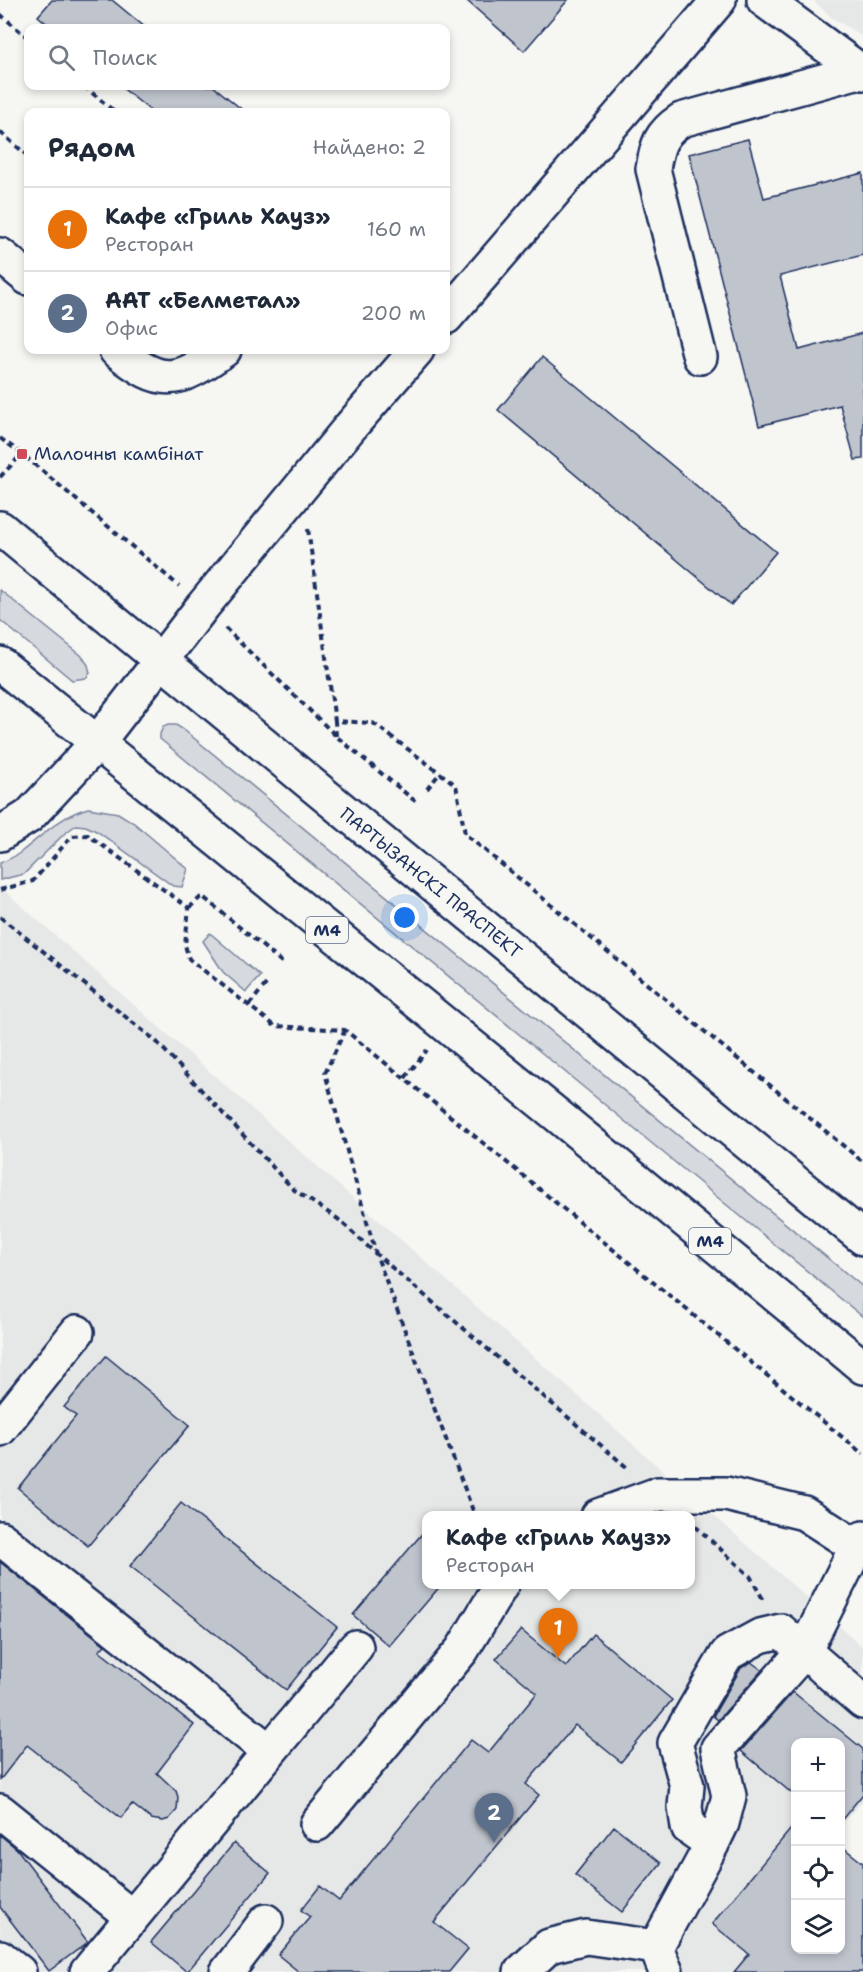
<!DOCTYPE html>
<html lang="ru">
<head>
<meta charset="utf-8">
<style>
	:root { --surface:#fff; --page:#f2f2f3; --text:#1f2937; --muted:#747a83; --line:#e0e1e3; --accent:#db2777 }
	body { margin:0; font-family:"Shantell Sans",sans-serif; background:var(--page); color:var(--text) }
	.controls { position:absolute; right:18px; bottom:18px; display:grid; overflow:hidden; border-radius:12px; box-shadow:0 3px 9px #0003 }
	.controls button { width:54px; height:54px; display:grid; place-items:center; padding:0; border:0; border-bottom:2px solid var(--line); background:var(--surface); color:var(--text); font:30px sans-serif }
	.you { position:absolute; left:405px; top:918px; width:21px; height:21px; margin:-15px; border:4px solid #fff; border-radius:50%; background:#1a73e8; box-shadow:0 0 0 9px #1a73e833 }
	.badge { display:grid; place-items:center; width:39px; height:39px; border-radius:50%; background:var(--accent); color:#fff; font-size:20px; font-weight:700 }
	.pin { position:absolute; translate:-50% -50px; filter:drop-shadow(0 2px 3px #0008) }
	.pin::after { content:''; position:absolute; top:32px; width:21px; height:18px; background:inherit; clip-path:polygon(0 0,100% 0,50% 100%) }
	.popup { position:absolute; left:422px; top:1511px; width:273px; height:78px; box-sizing:border-box; display:grid; place-content:center; border-radius:12px; background:var(--surface); filter:drop-shadow(0 2px 4px #0005); font-size:20px; white-space:nowrap; color:var(--muted) }
	.popup b { font-size:22px; color:var(--text) }
	.popup::after { content:''; position:absolute; left:50%; top:100%; margin-left:-12px; border:12px solid transparent; border-top-color:var(--surface) }
	.list { margin:0; padding:0; list-style:none }
	h2 { display:flex; justify-content:space-between; align-items:center; height:78px; margin:0; padding:0 24px; font-size:26px }
	h2 small { font-size:20px; font-weight:400; color:var(--muted) }
	.list li { display:grid; grid-template-columns:39px 1fr auto; gap:18px; align-items:center; box-sizing:border-box; height:84px; padding:0 24px; border-top:2px solid var(--line) }
	.list b { display:block; font-size:22px; white-space:nowrap }
	.list p { margin:0; font-size:20px; white-space:nowrap; color:var(--muted) }
	.list em { font-size:20px; font-style:normal; color:var(--muted) }
	.icon { flex:none; width:33px; height:33px; fill:none; stroke:currentColor; stroke-width:2; stroke-linecap:round; stroke-linejoin:round }
	.map { position:relative; flex:none; width:863px; height:1972px; overflow:hidden }
	.search { position:absolute; background:var(--surface); box-shadow:0 3px 9px #0003; left:24px; top:24px; width:426px; height:66px; display:flex; align-items:center; gap:15px; box-sizing:border-box; padding:0 21px; border-radius:12px; color:var(--muted); font-size:22px }
	.panel { position:absolute; background:var(--surface); box-shadow:0 3px 9px #0003; left:24px; top:108px; width:426px; height:246px; border-radius:12px }
	.map>svg:first-child { display:block }
	.built { fill:#e6e7e7; fill-rule:evenodd }
	.green { fill:#d6d9dd; stroke:#78849e; stroke-width:1.5 }
	.building { fill:#c0c4cd; stroke:#1b2f5e; stroke-width:1.5 }
	.lines { fill:none; stroke-linecap:round; stroke-linejoin:round }
	.minor-casing { stroke:#1b2f5e; stroke-width:38 }
	.highway-casing { stroke:#1b2f5e; stroke-width:38 }
	.path { stroke:#1b2f5e; stroke-width:4; stroke-dasharray:6 4.5; stroke-linecap:butt }
	.minor { stroke:#f6f6f2; stroke-width:33 }
	.highway { stroke:#f6f6f2; stroke-width:33 }
	.poi-dot { fill:#d1495b; stroke:#f6f6f2; stroke-width:2 }
	.labels { text-anchor:middle; dominant-baseline:central; stroke-width:6; stroke-linejoin:round; paint-order:stroke }
	.shield { fill:#f6f6f2; stroke:#5d6b8a; stroke-width:1.5 }
	.shield-label { font-size:16px; font-weight:bold; fill:#1b2f5e }
	.poi-label { font-size:18px; fill:#1b2f5e; stroke:#f6f6f2; text-anchor:start }
	.street-label { font-size:18px; fill:#1b2f5e; stroke:#f6f6f2 }
</style>
</head>
<body>
<div class="map">
<svg width="863" height="1972" viewBox="0 0 863 1972">
	<rect width="100%" height="100%" fill="#f6f6f2"/>
	<filter id="ink" filterUnits="userSpaceOnUse"><feTurbulence type="fractalNoise" baseFrequency=".0167" numOctaves="2"/><feDisplacementMap in="SourceGraphic" scale="12" xChannelSelector="R" yChannelSelector="G"/><feConvolveMatrix kernelMatrix="1 2 1 2 8 2 1 2 1" color-interpolation-filters="sRGB"/></filter>
	<g filter="url(#ink)">
		<!-- built -->
		<path class="built" d="M 813,0 L 863,0 L 863,37 L 831,17 Z
			M 0,887 L 863,1647 L 863,1801 L 841,1824 L 840,1742 L 796,1742 L 796,1950 L 840,1950 L 841,1845 L 863,1863 L 863,1972 L 0,1972 ZM 426,1516 L 690,1516 L 690,1584 L 426,1584 Z"/>
		<!-- green -->
		<path class="green" d="M 0,590 L 82,656 L 88,665 L 90,673 L 86,678 L 72,680 L 0,620 Z
			M 168,725 L 176,725 L 184,730 L 863,1287 L 863,1317 L 160,739 L 160,734 L 163,727 Z
			M 88,808 L 118,813 L 134,823 L 188,869 L 182,887 L 173,886 L 98,832 L 86,826 L 76,825 L 64,834 L 24,874 L 0,880 L 0,863 C 7,860 15,857 21,852 C 43,835 60,816 88,808 Z
			M 210,933 L 260,976 L 246,992 L 223,972 L 203,941 Z"/>
		<!-- building -->
		<path class="building" d="M 52,0 L 112,0 L 146,28 L 52,28 L 38,16 Z
			M 466,0 L 568,0 L 524,51 Z
			M 120,86 L 213,86 L 245,112 L 152,112 Z
			M 748,139 L 764,198 L 863,173 L 863,255 L 780,276 L 799,350 L 863,333 L 863,459 L 855,460 L 840,405 L 759,426 L 689,154 Z
			M 542,357 L 776,552 L 731,605 L 498,410 Z
			M 106,1356 L 190,1425 L 88,1546 L 18,1488 L 76,1416 L 64,1407 Z
			M 181,1503 L 337,1627 L 286,1690 L 130,1566 Z
			M 426,1529 L 426,1584 L 442,1584 L 389,1646 L 353,1615 Z
			M 0,1562 L 105,1645 L 99,1651 L 194,1725 L 157,1773 L 176,1791 L 178,1797 L 177,1810 L 169,1819 L 163,1821 L 151,1819 L 132,1804 L 121,1818 L 27,1745 L 0,1780 Z
			M 521,1630 L 566,1667 L 593,1634 L 672,1700 L 621,1762 L 575,1725 L 526,1784 L 539,1795 L 434,1922 L 468,1949 L 449,1972 L 299,1972 L 278,1955 L 310,1917 L 301,1910 L 320,1886 L 339,1901 L 471,1740 L 488,1753 L 537,1693 L 496,1659 Z
			M 751,1662 L 762,1670 L 718,1720 L 713,1716 L 741,1668 Z
			M 793,1692 L 863,1749 L 863,1794 L 840,1822 L 840,1743 L 795,1743 L 795,1796 L 741,1751 Z
			M 795,1824 L 795,1950 L 840,1950 L 840,1845 L 863,1863 L 863,1972 L 734,1972 L 749,1954 L 712,1924 Z
			M 614,1826 L 661,1863 L 622,1912 L 575,1875 Z
			M 0,1835 L 17,1849 L 88,1942 L 49,1971 L 0,1907 Z
			M 234,1843 L 270,1873 L 187,1972 L 151,1942 Z"/>
		<g class="lines">
			<!-- minor casing -->
			<g class="minor-casing">
				<path id="minor" d="M 764,0 L 863,73
					M 0,255 L 28,278
					M 446,317 L 719,0
					M 116,350 C 163,388 177,383 224,350
					M 700,357 L 653,169 C 657,145 660,134 681,120 L 859,71
					M 0,834 L 29,816 L 97,743 L 203,606 L 351,426 L 417,350
					M 0,1429 L 77,1332
					M 598,1516 L 658,1494 L 726,1494 L 804,1513 L 863,1551
					M 0,1538 L 269,1751
					M 0,1811 L 132,1917
					M 317,1824 L 462,1650 L 502,1584
					M 712,1844 L 688,1827 L 685,1807 L 687,1786 L 675,1743 L 727,1654 L 760,1636 L 781,1631 L 863,1702
					M 0,1957 L 19,1972
					M 87,1972 L 356,1647
					M 227,1972 L 266,1921
					M 521,1972 L 549,1946 L 586,1937 L 656,1947
					M 666,1972 L 656,1947 L 712,1844 L 722,1823 L 729,1796 L 718,1748 L 805,1650 L 857,1546 L 863,1538"/>
			</g>
			<!-- highway casing -->
			<g class="highway-casing">
				<path id="highway" d="M 0,528 L 863,1238
					M 0,664 L 557,1115 L 863,1367"/>
			</g>
			<!-- path -->
			<path class="path" d="M 0,14 L 28,38
				M 84,86 L 115,112
				M 0,132 L 28,156
				M 0,438 L 22,454 L 179,586
				M 0,477 L 22,454
				M 308,529 L 335,721
				M 225,628 L 336,736 L 415,801
				M 336,736 L 335,721 L 373,723 L 456,785 L 465,834 L 863,1162
				M 427,789 L 440,773
				M 0,890 L 33,881 L 72,836 L 88,835 L 189,908 L 185,945 L 189,959 L 275,1026 L 345,1030 L 863,1454
				M 189,908 L 202,896 L 284,964
				M 0,917 L 156,1041 L 293,1189 L 338,1219 L 376,1254 L 630,1470
				M 249,1005 L 267,983
				M 345,1030 L 325,1073 L 376,1254 L 475,1516
				M 405,1078 L 427,1050
				M 695,1526 L 750,1576 L 764,1601"/>
			<!-- minor -->
			<use href="#minor" class="minor"/>
			<!-- highway -->
			<use href="#highway" class="highway"/>
		</g>
	</g>
	<!-- markers -->
	<rect class="poi-dot" x="16" y="448" width="12" height="12" rx="3"/>
	<g class="labels">
		<!-- shield labels -->
		<g class="shield">
			<rect x="306" y="917" width="42" height="26" rx="4.5"/>
			<rect x="689" y="1228" width="42" height="26" rx="4.5"/>
		</g>
		<g class="shield-label">
			<text x="327" y="930">М4</text>
			<text x="710" y="1241">М4</text>
		</g>
		<!-- poi labels -->
		<g class="poi-label">
			<text x="34" y="454">Малочны камбінат</text>
		</g>
		<!-- street labels -->
		<g class="street-label">
			<text transform="translate(431 883) rotate(39)">ПАРТЫЗАНСКІ ПРАСПЕКТ</text>
		</g>
	</g>
</svg>
<div class="controls">
<button>+</button>
<button>−</button>
<button><svg class="icon" aria-label="locate" viewBox="0 0 24 24"><circle cx="12" cy="12" r="6"/><path d="M12 2v4M12 18v4M2 12h4M18 12h4"/></svg></button>
<button><svg class="icon" aria-label="layers" viewBox="0 0 24 24"><path d="M12 4l9 5-9 5-9-5zM3 14l9 5 9-5"/></svg></button>
</div>
<div class="you"></div>
<div class="pin badge" style="left:558px;top:1658px;background:#e8710a">1</div>
<div class="popup"><b>Кафе «Гриль Хауз»</b>Ресторан</div>
<div class="pin badge" style="left:494px;top:1843px;background:#5c6f8a">2</div>
<div class="search"><svg class="icon" aria-label="search" viewBox="0 0 24 24"><circle cx="10" cy="10" r="6"/><path d="M15 15l6 6"/></svg>Поиск</div>
<section class="panel">
<h2>Рядом<small>Найдено: 2</small></h2>
<ul class="list">
<li><span class="badge" style="background:#e8710a">1</span><div><b>Кафе «Гриль Хауз»</b><p>Ресторан</p></div><em>160 m</em></li>
<li><span class="badge" style="background:#5c6f8a">2</span><div><b>ААТ «Белметал»</b><p>Офис</p></div><em>200 m</em></li>
</ul>
</section>
</div>
</body>
</html>
